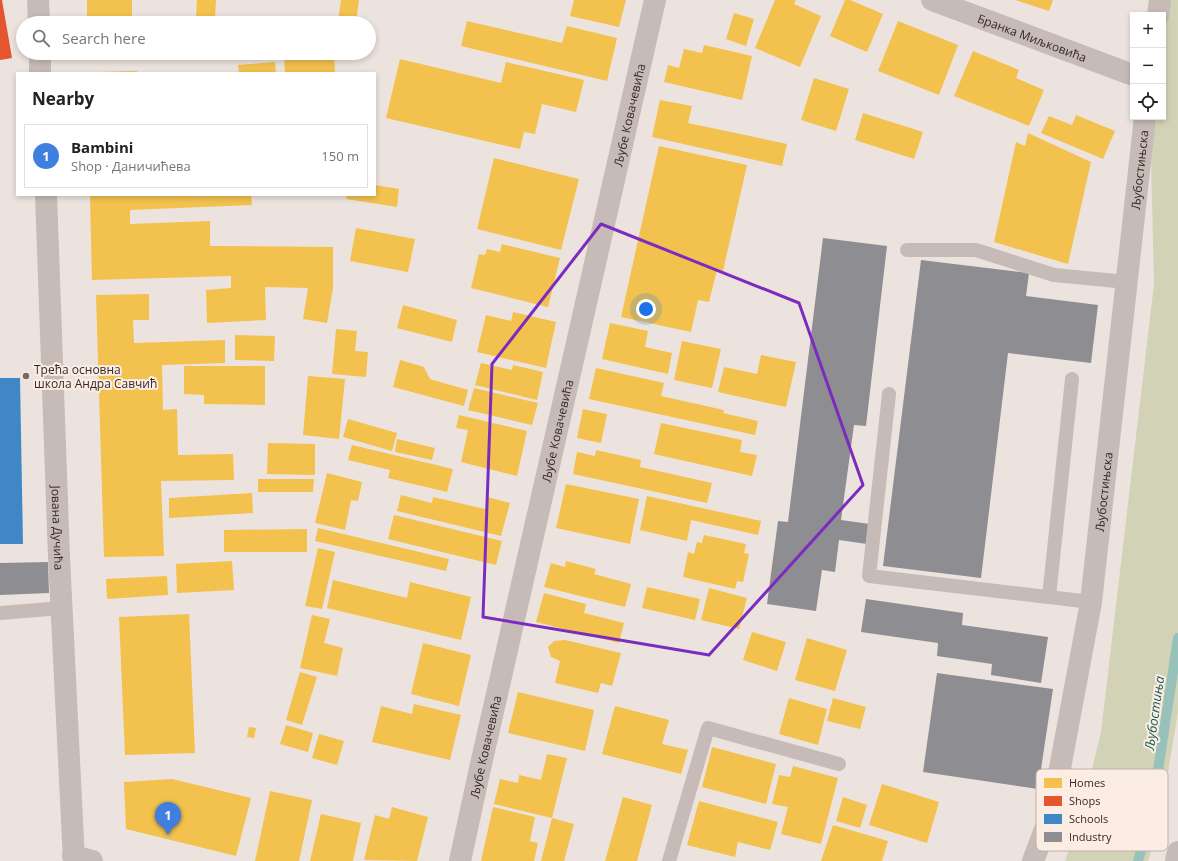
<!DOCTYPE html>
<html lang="en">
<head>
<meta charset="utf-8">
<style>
	:root { --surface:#fff; --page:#f2f2f2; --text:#222; --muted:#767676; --line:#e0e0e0; --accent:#776966 }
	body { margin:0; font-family:"Open Sans",sans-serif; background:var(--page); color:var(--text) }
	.controls { position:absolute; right:12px; top:12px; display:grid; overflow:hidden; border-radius:0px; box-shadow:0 2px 6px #0003 }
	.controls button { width:36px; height:36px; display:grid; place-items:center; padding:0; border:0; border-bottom:1px solid var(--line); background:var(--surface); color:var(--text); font:20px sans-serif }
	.you { position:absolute; left:646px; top:309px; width:14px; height:14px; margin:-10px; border:3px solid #fff; border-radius:50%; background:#1a73e8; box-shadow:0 0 0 6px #1a73e833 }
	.badge { display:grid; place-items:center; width:26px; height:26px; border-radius:50%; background:var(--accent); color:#fff; font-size:13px; font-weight:700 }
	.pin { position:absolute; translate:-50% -33px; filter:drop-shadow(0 1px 2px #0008) }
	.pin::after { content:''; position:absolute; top:21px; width:14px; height:12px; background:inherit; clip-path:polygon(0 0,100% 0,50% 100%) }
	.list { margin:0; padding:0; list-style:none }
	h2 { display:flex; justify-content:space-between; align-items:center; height:52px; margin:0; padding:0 16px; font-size:17px }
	h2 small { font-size:13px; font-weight:400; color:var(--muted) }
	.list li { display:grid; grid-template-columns:26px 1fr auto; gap:12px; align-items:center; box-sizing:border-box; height:64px; margin:0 8px 8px; padding:0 8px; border:1px solid var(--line); border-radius:0px }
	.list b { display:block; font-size:15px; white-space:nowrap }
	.list p { margin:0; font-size:13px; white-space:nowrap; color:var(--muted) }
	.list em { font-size:13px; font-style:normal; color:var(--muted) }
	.icon { flex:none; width:22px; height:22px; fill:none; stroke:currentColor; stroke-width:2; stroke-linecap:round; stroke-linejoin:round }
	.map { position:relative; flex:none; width:1178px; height:861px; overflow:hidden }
	.search { position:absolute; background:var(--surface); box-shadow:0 2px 6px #0003; left:16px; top:16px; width:360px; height:44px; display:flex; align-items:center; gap:10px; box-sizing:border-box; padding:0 14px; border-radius:22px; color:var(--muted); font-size:15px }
	.panel { position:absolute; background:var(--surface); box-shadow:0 2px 6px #0003; left:16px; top:72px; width:360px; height:124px; border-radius:0px }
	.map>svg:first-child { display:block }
	.green { fill:#d2d2b7 }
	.homes { fill:#f2c14e }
	.shops { fill:#e4572e }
	.schools { fill:#3f88c5 }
	.industry { fill:#8d8d92 }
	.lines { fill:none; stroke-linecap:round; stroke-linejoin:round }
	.stream { stroke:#98c1ba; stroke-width:10 }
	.service { stroke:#c6bbb7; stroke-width:14 }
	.minor { stroke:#c6bbb7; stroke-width:22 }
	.tertiary { stroke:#c6bbb7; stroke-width:22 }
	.marked { fill:none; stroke:#7b2cbf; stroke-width:3; stroke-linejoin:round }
	.poi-dot { fill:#776966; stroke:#fbede4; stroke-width:1.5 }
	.labels { text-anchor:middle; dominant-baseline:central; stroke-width:4; stroke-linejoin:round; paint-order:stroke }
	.street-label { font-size:12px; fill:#372826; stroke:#fbede4 }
	.poi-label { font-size:12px; fill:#372826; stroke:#fbede4; text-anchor:start }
	.water-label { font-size:13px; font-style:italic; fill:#175c54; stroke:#fbede4 }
	.key { fill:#fbede4; stroke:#c0b2ab; stroke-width:1 }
	.key-label { font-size:11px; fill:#372826 }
</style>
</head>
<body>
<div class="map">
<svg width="1178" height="861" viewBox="0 0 1178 861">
	<rect width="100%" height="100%" fill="#ede3de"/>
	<!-- green -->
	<path class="green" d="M 1160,0 L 1178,0 L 1178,712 L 1160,820 L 1148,861 L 1065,861 L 1079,823 L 1101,732 L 1154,284 L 1150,117 L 1163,117 L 1163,15 Z"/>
	<!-- homes -->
	<path class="homes" d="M 87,0 L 132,0 L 132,23 L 87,23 Z
		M 197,0 L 216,0 L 215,18 L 196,17 Z
		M 341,0 L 359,0 L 356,23 L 338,21 Z
		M 574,0 L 626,0 L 619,27 L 570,16 Z
		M 775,0 L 796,0 L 794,4 L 821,16 L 800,67 L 755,48 Z
		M 845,0 L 850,0 L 883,14 L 867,52 L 830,36 Z
		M 1015,0 L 1053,0 L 1049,11 Z
		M 734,13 L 754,19 L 746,46 L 726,39 Z
		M 467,21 L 562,43 L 567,26 L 617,38 L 607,81 L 461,46 Z
		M 898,21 L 958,45 L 939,95 L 878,71 Z
		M 704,45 L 752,56 L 742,100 L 664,82 L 668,65 L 679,68 L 684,49 L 702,53 Z
		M 973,51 L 1019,70 L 1016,78 L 1044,90 L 1029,126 L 954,96 Z
		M 87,53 L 132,53 L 132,60 L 87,60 Z
		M 142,53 L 198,53 L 198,54 L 142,55 Z
		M 334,54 L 335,73 L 285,73 L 284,56 Z
		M 400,59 L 501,83 L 506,62 L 584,80 L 576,112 L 542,104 L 535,134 L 524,132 L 520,149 L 386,118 Z
		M 275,62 L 276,73 L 239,73 L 238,65 Z
		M 137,71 L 137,73 L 96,73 L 96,72 Z
		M 814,78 L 849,89 L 836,131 L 801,120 Z
		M 660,100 L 692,106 L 688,123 L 787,144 L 782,166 L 652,137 Z
		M 863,113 L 923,132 L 914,159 L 855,140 Z
		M 1076,115 L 1115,131 L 1103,159 L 1041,133 L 1049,116 L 1072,125 Z
		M 1028,133 L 1091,162 L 1068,264 L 994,242 L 1016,142 L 1025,146 Z
		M 659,146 L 747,165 L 723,271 L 717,270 L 709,302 L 698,300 L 691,332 L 621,317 Z
		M 494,158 L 579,179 L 561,250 L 477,229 Z
		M 375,185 L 399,189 L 397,207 L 346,199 L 347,195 L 375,195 Z
		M 90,195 L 251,195 L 252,205 L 130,210 L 130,224 L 210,221 L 210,246 L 333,247 L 333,288 L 327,323 L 303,319 L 308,288 L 265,287 L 266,320 L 207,323 L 206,290 L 231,288 L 231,276 L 92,280 Z
		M 356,228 L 415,239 L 408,272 L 350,261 Z
		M 502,244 L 560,258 L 548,307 L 471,288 L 479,254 L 485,255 L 487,249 L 500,252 Z
		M 149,294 L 149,320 L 133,320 L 134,343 L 225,340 L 225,363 L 162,365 L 163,410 L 177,409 L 178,455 L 233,454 L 234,480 L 161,481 L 164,556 L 104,557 L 96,295 Z
		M 403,305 L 457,320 L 452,342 L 397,328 Z
		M 513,312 L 556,322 L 546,368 L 477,352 L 486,315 L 511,321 Z
		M 610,323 L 648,331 L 645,347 L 672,353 L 668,374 L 602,359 Z
		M 336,329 L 357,331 L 355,351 L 368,352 L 366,377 L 332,374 Z
		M 235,335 L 275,336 L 274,361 L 235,360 Z
		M 682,341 L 721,349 L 712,388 L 674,380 Z
		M 761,355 L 796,362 L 786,407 L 718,392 L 724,367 L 757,374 Z
		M 400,360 L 424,367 L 430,379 L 468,390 L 464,406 L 393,387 Z
		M 481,363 L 512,370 L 513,365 L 543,372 L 537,400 L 475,385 Z
		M 184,366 L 265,366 L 265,405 L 204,404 L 204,395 L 184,394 Z
		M 596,368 L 664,383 L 661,396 L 724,410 L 723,413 L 758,421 L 755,435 L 589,399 Z
		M 308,376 L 345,379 L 339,439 L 303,435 Z
		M 474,388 L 538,403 L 532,425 L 468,410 Z
		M 583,409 L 607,414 L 601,443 L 577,438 Z
		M 459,415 L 527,431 L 517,476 L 461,462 L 468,430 L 456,428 Z
		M 348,419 L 397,433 L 392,451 L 343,437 Z
		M 661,423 L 742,440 L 740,452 L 757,455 L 752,476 L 654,454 Z
		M 397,439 L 435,448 L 432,460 L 395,452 Z
		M 268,443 L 315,444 L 315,475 L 267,474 Z
		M 352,445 L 453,469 L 447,492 L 388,478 L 390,470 L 348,460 Z
		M 596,450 L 641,460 L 640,467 L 712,483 L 707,503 L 573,474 L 577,452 L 595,456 Z
		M 327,473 L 362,482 L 358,501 L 351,500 L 345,530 L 315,523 Z
		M 258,479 L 314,479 L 313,492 L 258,492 Z
		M 566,484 L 639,499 L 630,544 L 556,528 Z
		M 252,493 L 253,513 L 169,518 L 169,498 Z
		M 401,495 L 432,503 L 433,497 L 485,509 L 487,497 L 510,503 L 501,536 L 397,511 Z
		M 647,496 L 761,521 L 758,535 L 691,520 L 687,541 L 640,530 Z
		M 394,515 L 502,541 L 496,565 L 388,539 Z
		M 318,528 L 449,559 L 446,571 L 315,541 Z
		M 307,529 L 307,552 L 224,552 L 224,530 Z
		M 704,535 L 746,544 L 744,553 L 749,554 L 743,582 L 737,581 L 735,589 L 683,577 L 688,552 L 694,554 L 697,542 L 702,543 Z
		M 318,548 L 335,552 L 322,609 L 305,606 Z
		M 232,561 L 234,590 L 177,593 L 176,564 Z
		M 566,561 L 596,569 L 594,574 L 631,584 L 625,607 L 544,587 L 551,563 L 565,567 Z
		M 167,576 L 168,595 L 107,599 L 106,579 Z
		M 333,580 L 407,598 L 410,582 L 471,597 L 461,640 L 327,608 Z
		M 647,587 L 700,599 L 695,620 L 642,608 Z
		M 709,588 L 747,598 L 739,629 L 701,620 Z
		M 544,593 L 586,604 L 584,613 L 624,623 L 619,643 L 536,622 Z
		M 189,614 L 195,753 L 125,755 L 119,617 Z
		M 312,615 L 330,619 L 324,643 L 343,648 L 337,676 L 300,668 Z
		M 752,632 L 786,642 L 777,671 L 743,660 Z
		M 807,638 L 847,650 L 835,691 L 795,680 Z
		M 565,640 L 621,653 L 612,686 L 601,683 L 598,693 L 555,683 L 560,661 L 551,657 L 548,647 L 554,641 Z
		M 423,643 L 471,655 L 459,706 L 411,694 Z
		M 300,672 L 317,677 L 302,725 L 286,720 Z
		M 518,692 L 594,710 L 585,751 L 508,733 Z
		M 789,698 L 827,709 L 818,745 L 779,734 Z
		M 833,698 L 866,707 L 860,729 L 827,721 Z
		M 414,704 L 461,715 L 450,760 L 372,742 L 381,706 L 412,714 Z
		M 615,706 L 669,720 L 662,744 L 688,750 L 681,774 L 602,754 Z
		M 286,725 L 313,733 L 308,752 L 280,744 Z
		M 249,727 L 256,728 L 254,738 L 247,737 Z
		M 319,734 L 344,741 L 337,765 L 312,758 Z
		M 712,747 L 776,764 L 766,804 L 702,787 Z
		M 547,754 L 567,758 L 552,818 L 574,824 L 564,861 L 541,861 L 552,818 L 494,804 L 500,779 L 518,783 L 519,775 L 541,780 Z
		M 793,766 L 838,778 L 821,844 L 781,834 L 788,807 L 772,804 L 779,775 L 790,777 Z
		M 172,779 L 251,798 L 236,856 L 126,829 L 124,782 Z
		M 882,784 L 939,802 L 927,843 L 869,825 Z
		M 270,791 L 312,800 L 299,861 L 255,861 Z
		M 623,797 L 652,805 L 637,861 L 605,861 Z
		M 843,797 L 867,805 L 860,828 L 836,821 Z
		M 699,801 L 778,822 L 770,850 L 738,842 L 735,857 L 687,845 Z
		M 392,807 L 428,817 L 417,861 L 364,860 L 375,815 L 389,819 Z
		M 493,807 L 535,817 L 530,841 L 538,843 L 534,861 L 481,861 Z
		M 321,814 L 361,823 L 353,861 L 310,861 Z
		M 833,825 L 888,841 L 882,861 L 821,861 Z"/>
	<!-- shops -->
	<path class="shops" d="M 0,0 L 2,0 L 12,58 L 0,60 Z"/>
	<!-- schools -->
	<path class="schools" d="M 0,378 L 20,378 L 23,544 L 0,544 Z"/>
	<!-- industry -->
	<path class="industry" d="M 823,238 L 887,246 L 866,426 L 854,425 L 841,520 L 870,524 L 867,544 L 839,540 L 835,572 L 822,570 L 816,611 L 767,604 L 778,521 L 788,522 Z
		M 921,260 L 1029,273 L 1026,296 L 1098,305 L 1091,363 L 1008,353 L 981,578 L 883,566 Z
		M 48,562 L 49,593 L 0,595 L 0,563 Z
		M 866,599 L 963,613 L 962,625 L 1048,637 L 1041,683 L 991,675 L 992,664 L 937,656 L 938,643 L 861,632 Z
		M 937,673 L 1053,689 L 1038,789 L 923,772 Z"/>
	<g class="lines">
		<!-- stream -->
		<path class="stream" d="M 1138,861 L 1151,817 L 1178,638"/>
		<!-- service -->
		<path class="service" d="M 907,250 L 976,250 L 1054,275 L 1127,282
			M 889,394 L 869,576 L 1091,602
			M 1049,597 L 1072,379
			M 0,613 L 62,608
			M 669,861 L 708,728 L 839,764"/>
		<!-- minor -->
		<g class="minor">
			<path id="s1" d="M 932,0 L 1133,75"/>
			<path d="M 1158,15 L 1160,0"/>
			<path d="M 73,856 L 92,861"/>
			<path id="s2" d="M 460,861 L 479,773 L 655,0"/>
			<path id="s3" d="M 1033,861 L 1052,811 L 1091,602 L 1145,117"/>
			<path d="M 1176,861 L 1178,852"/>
		</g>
		<!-- tertiary -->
		<g class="tertiary">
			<path d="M 38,0 L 39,23"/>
			<path d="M 40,53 L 40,73"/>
			<path id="s4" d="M 46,195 L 59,557 L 74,861"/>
		</g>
	</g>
	<!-- marked area -->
	<path class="marked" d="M 601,224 L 799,303 L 863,485 L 709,655 L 483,617 L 492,364 Z"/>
	<!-- markers -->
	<circle class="poi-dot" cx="26" cy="376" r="4"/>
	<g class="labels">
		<!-- street labels -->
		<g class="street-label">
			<text stroke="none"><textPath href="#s1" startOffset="107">Бранка Миљковића</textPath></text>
			<text stroke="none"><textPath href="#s2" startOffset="765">Љубе Ковачевића</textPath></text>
			<text stroke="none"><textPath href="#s3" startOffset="701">Љубостињска</textPath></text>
			<text stroke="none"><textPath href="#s2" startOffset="441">Љубе Ковачевића</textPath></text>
			<text stroke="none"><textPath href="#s3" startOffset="377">Љубостињска</textPath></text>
			<text stroke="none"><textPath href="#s4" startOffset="333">Јована Дучића</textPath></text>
			<text stroke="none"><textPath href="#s2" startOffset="117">Љубе Ковачевића</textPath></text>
		</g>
		<!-- poi labels -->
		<g class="poi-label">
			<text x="34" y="369">Трећа основна<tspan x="34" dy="14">школа Андра Савчић</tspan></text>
		</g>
		<!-- water labels -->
		<g class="water-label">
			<text transform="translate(1154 713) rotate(-82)">Љубостиња</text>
		</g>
	</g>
	<!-- legend -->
	<rect x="1036" y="769" width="132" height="82" rx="6" class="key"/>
	<rect x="1044" y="778" width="18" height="10" fill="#f2c14e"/>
	<rect x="1044" y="796" width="18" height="10" fill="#e4572e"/>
	<rect x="1044" y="814" width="18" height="10" fill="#3f88c5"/>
	<rect x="1044" y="832" width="18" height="10" fill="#8d8d92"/>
	<g class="key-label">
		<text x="1069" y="787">Homes</text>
		<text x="1069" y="805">Shops</text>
		<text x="1069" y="823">Schools</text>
		<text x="1069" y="841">Industry</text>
	</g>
</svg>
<div class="controls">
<button>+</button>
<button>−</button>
<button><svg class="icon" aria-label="locate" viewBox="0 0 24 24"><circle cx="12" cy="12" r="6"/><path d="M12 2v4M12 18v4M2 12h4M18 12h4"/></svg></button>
</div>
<div class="you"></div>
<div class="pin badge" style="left:168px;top:835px;background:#3f7fe0">1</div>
<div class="search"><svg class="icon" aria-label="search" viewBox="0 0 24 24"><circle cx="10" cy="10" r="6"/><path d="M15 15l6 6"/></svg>Search here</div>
<section class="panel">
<h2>Nearby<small></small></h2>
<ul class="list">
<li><span class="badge" style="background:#3f7fe0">1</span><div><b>Bambini</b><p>Shop · Даничићева</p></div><em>150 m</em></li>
</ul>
</section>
</div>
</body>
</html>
